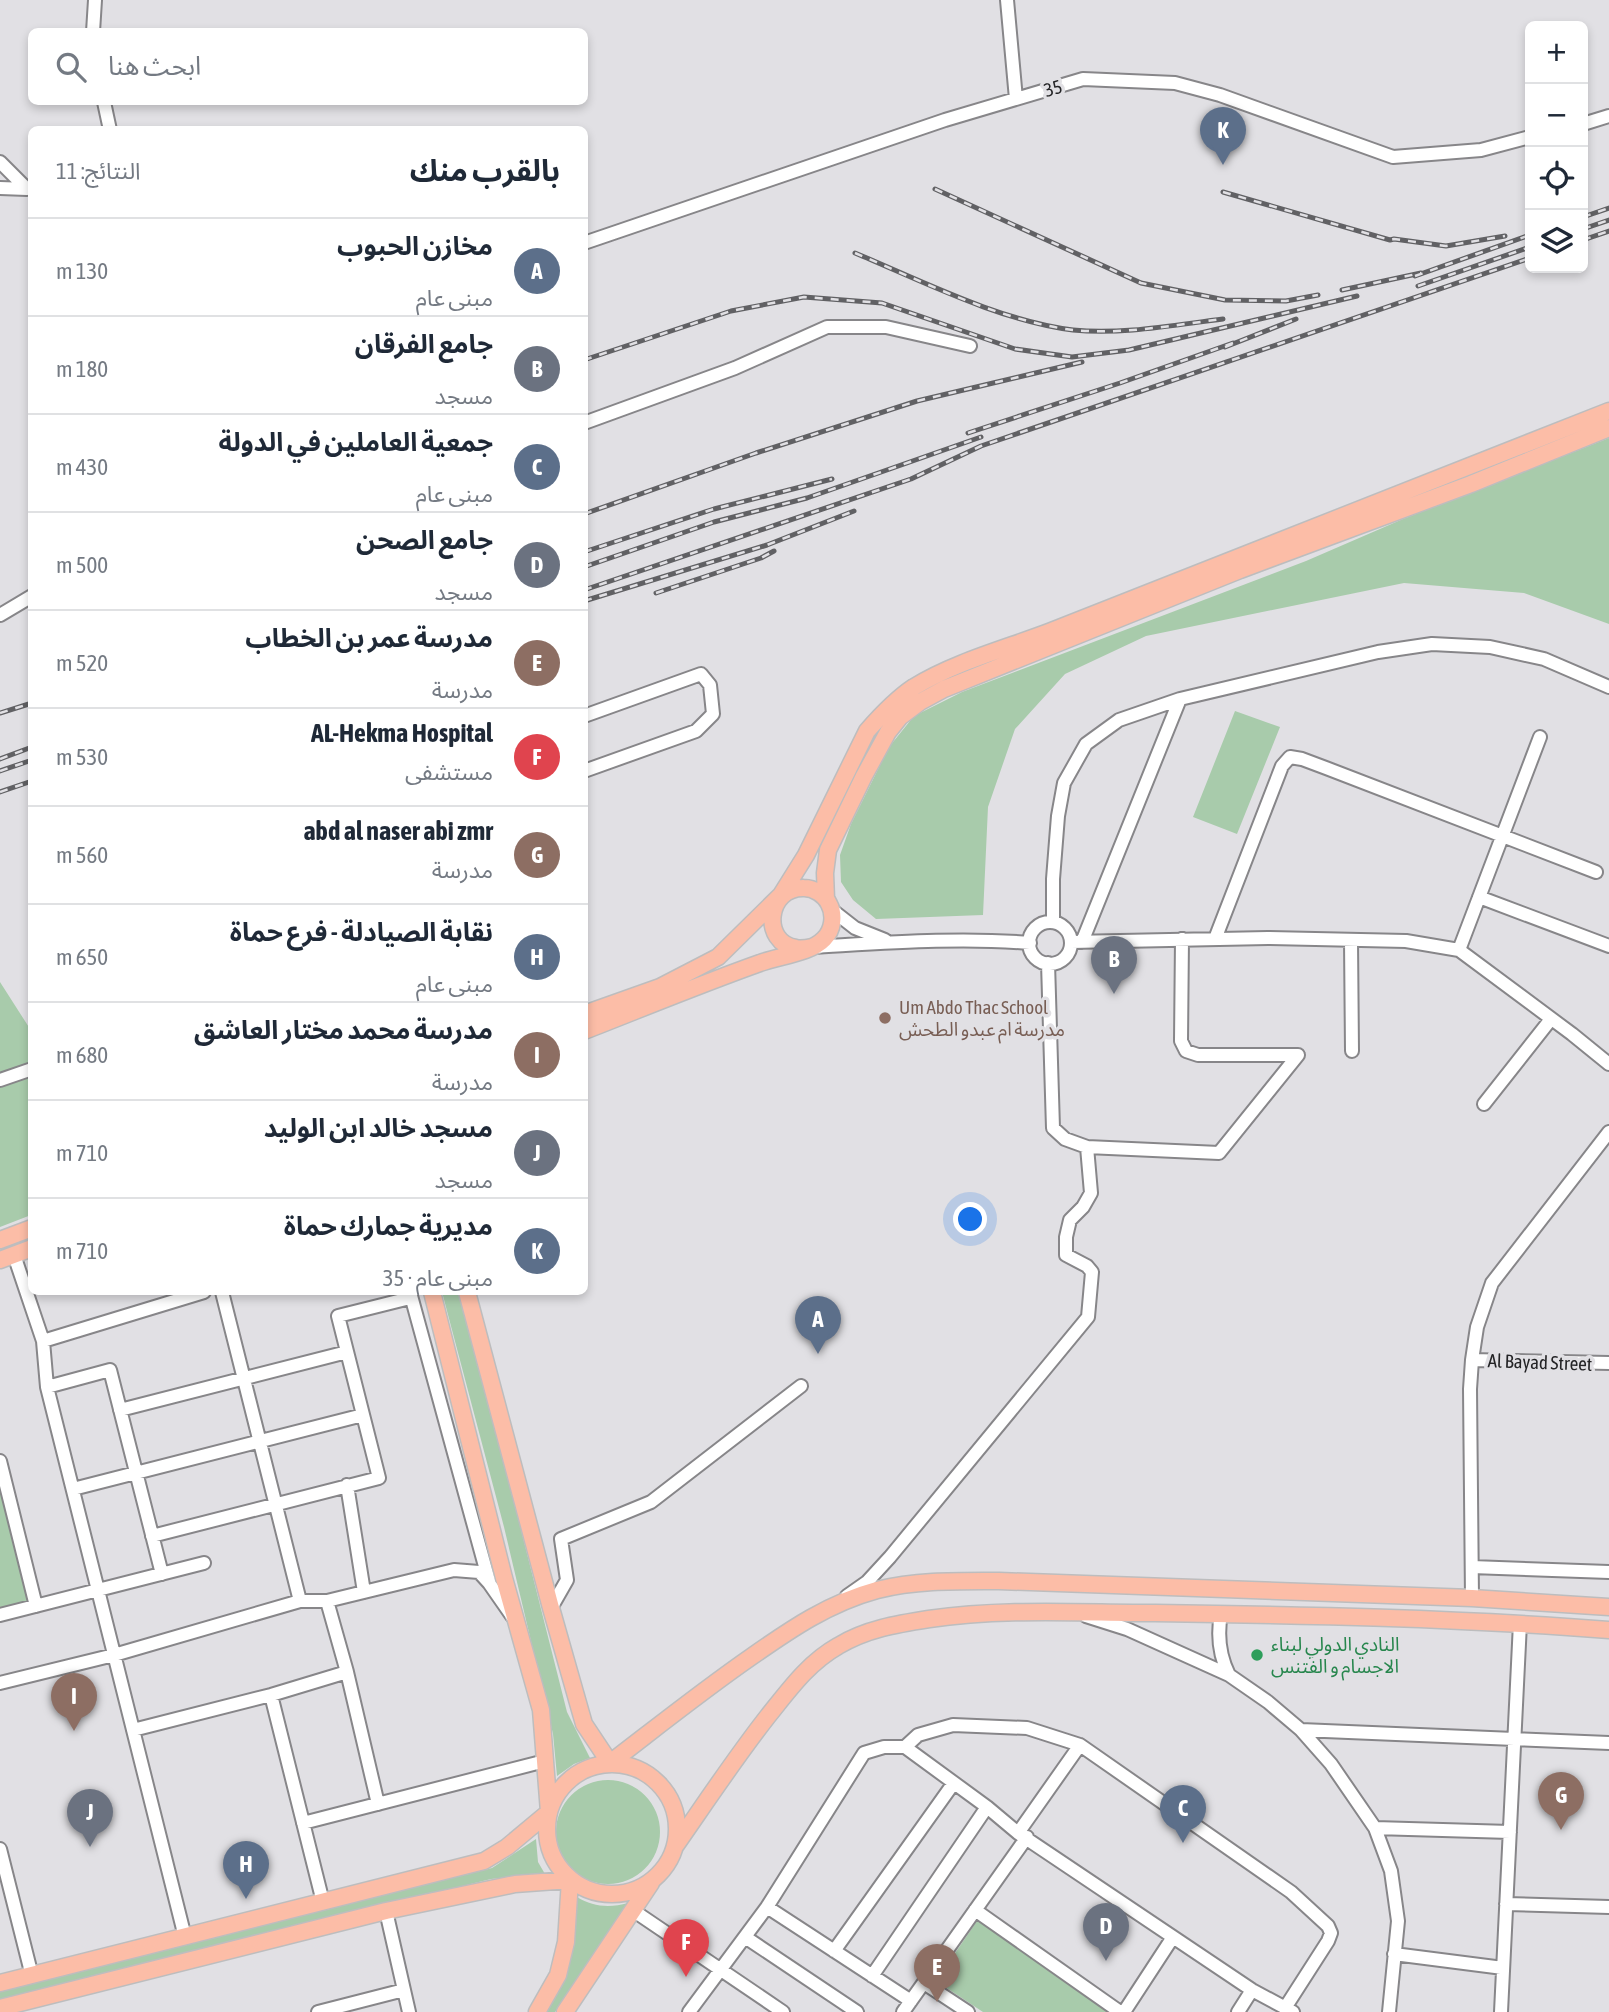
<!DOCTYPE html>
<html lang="ar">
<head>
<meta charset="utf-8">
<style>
	:root { --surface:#fff; --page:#f6f6f7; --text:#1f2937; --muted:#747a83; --line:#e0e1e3; --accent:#b45309 }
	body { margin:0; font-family:"Asap Condensed","Noto Sans Arabic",sans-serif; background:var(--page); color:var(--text); direction:rtl }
	.controls { position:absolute; right:21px; top:21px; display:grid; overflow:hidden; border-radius:10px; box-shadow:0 4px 10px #0003 }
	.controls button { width:63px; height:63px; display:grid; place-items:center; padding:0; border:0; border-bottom:2px solid var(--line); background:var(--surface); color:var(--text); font:35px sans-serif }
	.you { position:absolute; left:971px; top:1220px; width:24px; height:24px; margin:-18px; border:5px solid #fff; border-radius:50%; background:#1a73e8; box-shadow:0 0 0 10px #1a73e833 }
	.badge { display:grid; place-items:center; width:46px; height:46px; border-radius:50%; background:var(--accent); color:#fff; font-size:23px; font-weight:700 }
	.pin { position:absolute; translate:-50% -58px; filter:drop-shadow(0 2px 4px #0008) }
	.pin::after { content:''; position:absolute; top:37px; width:24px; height:21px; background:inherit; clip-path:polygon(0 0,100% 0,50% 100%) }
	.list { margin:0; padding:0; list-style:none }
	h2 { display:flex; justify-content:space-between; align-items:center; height:91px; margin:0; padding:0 28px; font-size:30px }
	h2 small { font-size:23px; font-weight:400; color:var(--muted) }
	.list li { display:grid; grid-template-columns:46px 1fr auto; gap:21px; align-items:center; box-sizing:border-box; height:98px; padding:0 28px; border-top:2px solid var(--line) }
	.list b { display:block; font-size:26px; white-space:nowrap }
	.list p { margin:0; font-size:23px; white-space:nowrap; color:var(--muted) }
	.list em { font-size:23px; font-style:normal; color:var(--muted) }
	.icon { flex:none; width:38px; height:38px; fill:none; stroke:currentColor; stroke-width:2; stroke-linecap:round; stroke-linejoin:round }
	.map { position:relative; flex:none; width:1609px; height:2012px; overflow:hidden; direction:ltr }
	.search { position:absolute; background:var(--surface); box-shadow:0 4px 10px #0003; left:28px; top:28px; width:560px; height:77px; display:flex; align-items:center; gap:18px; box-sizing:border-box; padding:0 24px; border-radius:10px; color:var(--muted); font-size:26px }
	.panel { position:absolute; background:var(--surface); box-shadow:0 4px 10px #0003; left:28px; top:126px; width:560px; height:1169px; border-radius:10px; direction:rtl }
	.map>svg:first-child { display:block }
	.green { fill:#a8cbab }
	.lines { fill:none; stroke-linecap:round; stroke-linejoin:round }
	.minor-casing { stroke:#878689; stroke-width:16 }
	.major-casing { stroke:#bdbdbe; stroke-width:19 }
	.minor { stroke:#fff; stroke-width:12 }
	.major { stroke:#fcbda7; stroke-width:16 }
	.rail-casing { stroke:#616164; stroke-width:5 }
	.rail { stroke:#e1e0e4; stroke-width:2.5; stroke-dasharray:8; stroke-linecap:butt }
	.education-dot { fill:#8d6e63; stroke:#e1e0e4; stroke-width:2.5 }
	.leisure-dot { fill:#2e9e5b; stroke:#e1e0e4; stroke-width:2.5 }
	.labels { text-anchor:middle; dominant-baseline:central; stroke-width:7; stroke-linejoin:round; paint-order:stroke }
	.street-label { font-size:19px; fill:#242426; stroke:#e1e0e4 }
	.education-label { font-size:19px; fill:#785e54; stroke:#e1e0e4; text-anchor:start }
	.leisure-label { font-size:19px; fill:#27864d; stroke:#e1e0e4; text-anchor:start }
</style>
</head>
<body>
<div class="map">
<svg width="1609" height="2012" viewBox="0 0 1609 2012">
	<rect width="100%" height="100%" fill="#e1e0e4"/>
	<!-- green -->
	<path class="green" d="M 1609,438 L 1609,624 L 1524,593 L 1404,583 L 1146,636 L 1065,674 L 1015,729 L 988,807 L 983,915 L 876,919 L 853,900 L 841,882 L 840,855 L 851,824 L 889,747 L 914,716 L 962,692 L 1306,561 L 1403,519 Z
		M 1235,711 L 1280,727 L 1237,834 L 1193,817 Z
		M 0,982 L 32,1032 L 31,1215 L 0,1227 Z
		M 442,1292 L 461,1292 L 567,1712 L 590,1758 L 574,1764 L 557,1776 L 553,1734 L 504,1527 Z
		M 0,1479 L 36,1606 L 0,1615 Z
		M556 1832a52 52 0 1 1 104 0a52 52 0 1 1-104 0Z
		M 536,1839 L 538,1862 L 545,1874 L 491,1879 L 0,2000 L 0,1991 L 492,1868 Z
		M 577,1897 C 593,1907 610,1908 628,1903 L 555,2012 L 546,2012 L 552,2002 L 573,1951 Z
		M 979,1918 L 1108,2012 L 983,2012 L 936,1981 Z"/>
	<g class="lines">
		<!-- minor casing -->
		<g class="minor-casing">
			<path id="minor" d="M 1007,0 L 1016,99
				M 93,32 L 95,0
				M 104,102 L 110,130
				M 1583,124 L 1609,116
				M 0,162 L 26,188
				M 0,188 L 27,189
				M 584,243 L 945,120 L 1083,79 L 1175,83 L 1220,95 L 1393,157 L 1481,150 L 1530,137
				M 584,423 L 735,368 L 827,327 L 886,327 L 970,346
				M 0,615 L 32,596
				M 584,716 L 701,674 L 710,685 L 713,714 L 696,731 L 584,771
				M 1479,897 L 1609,946
				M 832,910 L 855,928 L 885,940
				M 1053,922 L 1053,879 L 1058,816 L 1064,783 L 1086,744 L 1119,720 L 1180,699 L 1378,652 L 1432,644 L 1490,647 L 1544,659 L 1609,687
				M1029 943a21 21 0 1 1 42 0a21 21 0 1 1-42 0Z
				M 1182,939 L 1181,1041 L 1186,1051 L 1198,1055 L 1298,1055
				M 1215,939 L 1282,766 L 1290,757 L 1302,759 L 1326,768 L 1596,872
				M 1351,941 L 1352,1051
				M 1071,942 L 1268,938 L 1406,941 L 1459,950 L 1572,1034 L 1609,1064
				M 1082,942 L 1180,699
				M 812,947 C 884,943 958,937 1030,943
				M 1459,950 L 1540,737
				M 1048,963 L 1053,1128 L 1065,1139 L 1087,1147 L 1219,1153 L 1298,1055
				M 0,1080 L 32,1069
				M 1484,1104 L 1551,1019
				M 14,1255 L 43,1341 L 47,1387 L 185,1937
				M 222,1292 L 300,1601
				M 410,1292 L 489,1581
				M 43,1341 L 204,1292
				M 1472,1360 L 1609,1363
				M 47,1387 L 110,1370 L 162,1574
				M 120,1410 L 347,1352
				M 0,1461 L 36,1606
				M 347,1485 L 364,1592
				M 73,1489 L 363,1415
				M 152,1536 L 379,1478 L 338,1316 L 410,1298
				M 1472,1567 L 1609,1572
				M 847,1596 L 867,1582 L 890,1557 L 1088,1317 L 1092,1272 L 1087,1266 L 1066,1255 L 1066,1237 L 1070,1220 L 1083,1207 L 1091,1193 L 1087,1147
				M 1472,1598 L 1470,1389 L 1472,1360 L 1477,1327 L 1492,1283 L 1609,1132
				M 327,1601 L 347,1672 L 378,1804
				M 551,1608 L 567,1580 L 561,1539 L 651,1502 L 801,1386
				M 1221,1614 C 1217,1636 1219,1655 1229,1675
				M 0,1615 L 204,1563
				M 1086,1616 L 1127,1629 L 1229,1675 L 1268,1702 L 1301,1730 L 1331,1764 L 1375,1828 L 1391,1871 L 1398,1921 L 1389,2012
				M 0,1683 L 114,1655 L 300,1601 L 327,1601 L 454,1570 L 479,1572 L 489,1583 L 512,1616
				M 271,1695 L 323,1902
				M 133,1730 L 271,1695 L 347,1672
				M 1301,1730 L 1609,1743
				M 905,1747 L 918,1735 L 953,1725 L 1027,1728 L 1080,1745 L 1291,1892 L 1328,1926 L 1331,1933 L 1328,1941 L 1285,2008
				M 303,1823 L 545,1761
				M 1375,1828 L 1510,1832
				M 1018,1833 L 1080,1745
				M 0,1849 L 32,1976
				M 1506,1904 L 1609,1907
				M 767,1907 L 911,2001
				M 975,1910 L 1120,2012
				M 386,1911 L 409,2012
				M 634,1911 L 783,2012
				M 745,1937 L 857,2012
				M 834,1951 L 953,1784
				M 1394,1954 L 1503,1968
				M 872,1976 L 987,1807
				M 924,1983 L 968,2012
				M 318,2012 L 404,1990
				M 689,2012 L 767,1907 L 864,1753 L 884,1747 L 905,1747 L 987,1807 L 1018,1833 L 1252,1990 L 1293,2012
				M 903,2012 L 1027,1837
				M 1124,2012 L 1173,1937
				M 1238,2012 L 1252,1990
				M 1501,2012 L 1520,1623"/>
		</g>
		<!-- major casing -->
		<g class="major-casing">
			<path id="major" d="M 826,899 L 825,873 L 828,850 L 864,776 L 888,732 L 900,717 L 920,702 L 944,689 L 1240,570 L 1471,484 L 1609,428
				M 584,1014 L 660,987 L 718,957 L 781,895 L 806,855 L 867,731 C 881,715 896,699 914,687 C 955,662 1004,649 1049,632 L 1609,411
				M 584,1031 C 643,1008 701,984 760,963 C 778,956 811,953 824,939 C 833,930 835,915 829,904 C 825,895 814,888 804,888 C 766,887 761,943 796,948 C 801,949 807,948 812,947
				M 0,1240 L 32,1228
				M 0,1260 L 32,1248
				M 467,1292 L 551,1608 L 584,1724 L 610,1763 C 657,1727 702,1691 751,1657 C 791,1629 829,1603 877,1590 C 917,1580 958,1581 999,1581 L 1472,1598 L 1609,1607
				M547 1829a65 65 0 1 1 130 0a65 65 0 1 1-130 0Z
				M 676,1845 C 706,1802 735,1758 768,1716 C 789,1690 808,1663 838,1646 C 866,1629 897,1624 929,1619 C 1004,1608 1080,1613 1155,1613 C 1306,1615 1458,1618 1609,1630
				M 0,1983 L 484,1861 L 507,1847 L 549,1812 L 541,1710 L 504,1578 L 432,1292
				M 0,2008 L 386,1911 L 515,1884 L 570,1880 L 566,1942 L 558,1975 L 537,2012
				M 565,2012 L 651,1883"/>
		</g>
		<!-- minor -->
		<use href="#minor" class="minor"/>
		<!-- major -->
		<use href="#major" class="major"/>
		<!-- rail casing -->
		<g class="rail-casing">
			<path id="rail" d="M 935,189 L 1141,283 L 1225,300 L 1286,301 L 1318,295
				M 1223,192 L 1390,240 L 1394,239 L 1446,246 L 1505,236
				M 1583,217 L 1609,208
				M 1583,229 L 1609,220
				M 1583,240 L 1609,231
				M 855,253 C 922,281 1000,321 1073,330 C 1122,335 1174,325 1223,319
				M 1415,276 L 1530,235
				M 1418,286 L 1530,247
				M 1342,290 L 1421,273
				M 1225,347 L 1296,319
				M 584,360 L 731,311 L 804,297 L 882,303 L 1015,349 L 1072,357 L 1129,350 L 1357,296
				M 968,433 L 1120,383 L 1233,343
				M 584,514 L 756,453 L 917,401 L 1082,362
				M 584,552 L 714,509 L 832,479
				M 584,567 L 714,522 L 807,498 L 981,437
				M 584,590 L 911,479 L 981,446 L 1530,258
				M 656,593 L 761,558 L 774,551
				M 584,601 L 767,545 L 854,511
				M 0,713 L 32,703
				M 0,759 L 32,747
				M 0,771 L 32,760
				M 0,792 L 32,781"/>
		</g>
		<!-- rail -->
		<use href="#rail" class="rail"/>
	</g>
	<!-- markers -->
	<circle class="education-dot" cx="885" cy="1018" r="7"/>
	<circle class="leisure-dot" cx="1257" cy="1655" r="7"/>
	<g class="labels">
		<!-- street labels -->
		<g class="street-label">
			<text transform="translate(1053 88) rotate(-17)">35</text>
			<text transform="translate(1540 1362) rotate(2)">Al Bayad Street</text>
		</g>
		<!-- education labels -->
		<g class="education-label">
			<text x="899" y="1007">Um Abdo Thac School<tspan x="899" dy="22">مدرسة ام عبدو الطحش</tspan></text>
		</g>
		<!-- leisure labels -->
		<g class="leisure-label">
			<text x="1271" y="1644">النادي الدولي لبناء<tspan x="1271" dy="22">الاجسام و الفتنس</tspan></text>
		</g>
	</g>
</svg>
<div class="controls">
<button>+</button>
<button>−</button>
<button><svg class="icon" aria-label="locate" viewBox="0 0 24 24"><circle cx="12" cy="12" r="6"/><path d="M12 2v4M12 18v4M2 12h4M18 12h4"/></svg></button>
<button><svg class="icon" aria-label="layers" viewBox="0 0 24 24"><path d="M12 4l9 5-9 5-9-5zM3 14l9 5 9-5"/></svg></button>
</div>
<div class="you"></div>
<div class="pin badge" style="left:818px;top:1354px;background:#5c6f8a">A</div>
<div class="pin badge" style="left:1114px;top:994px;background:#6b7280">B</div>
<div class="pin badge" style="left:1183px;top:1843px;background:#5c6f8a">C</div>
<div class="pin badge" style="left:1106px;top:1961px;background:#6b7280">D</div>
<div class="pin badge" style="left:937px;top:2002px;background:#8d6e63">E</div>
<div class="pin badge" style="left:686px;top:1977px;background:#e0444e">F</div>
<div class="pin badge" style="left:1561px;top:1830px;background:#8d6e63">G</div>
<div class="pin badge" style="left:246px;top:1899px;background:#5c6f8a">H</div>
<div class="pin badge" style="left:74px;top:1731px;background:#8d6e63">I</div>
<div class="pin badge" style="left:90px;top:1847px;background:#6b7280">J</div>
<div class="pin badge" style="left:1223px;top:165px;background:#5c6f8a">K</div>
<div class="search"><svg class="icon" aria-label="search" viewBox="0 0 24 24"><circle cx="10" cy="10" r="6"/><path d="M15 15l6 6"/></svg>ابحث هنا</div>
<section class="panel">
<h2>بالقرب منك<small>النتائج: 11</small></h2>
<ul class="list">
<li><span class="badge" style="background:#5c6f8a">A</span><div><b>مخازن الحبوب</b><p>مبنى عام</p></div><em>130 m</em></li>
<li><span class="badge" style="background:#6b7280">B</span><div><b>جامع الفرقان</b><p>مسجد</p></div><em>180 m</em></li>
<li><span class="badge" style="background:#5c6f8a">C</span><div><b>جمعية العاملين في الدولة</b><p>مبنى عام</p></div><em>430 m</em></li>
<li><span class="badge" style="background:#6b7280">D</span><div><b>جامع الصحن</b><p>مسجد</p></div><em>500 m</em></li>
<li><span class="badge" style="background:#8d6e63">E</span><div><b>مدرسة عمر بن الخطاب</b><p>مدرسة</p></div><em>520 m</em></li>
<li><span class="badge" style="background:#e0444e">F</span><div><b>AL-Hekma Hospital</b><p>مستشفى</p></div><em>530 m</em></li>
<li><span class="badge" style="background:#8d6e63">G</span><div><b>abd al naser abi zmr</b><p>مدرسة</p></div><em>560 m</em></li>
<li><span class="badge" style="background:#5c6f8a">H</span><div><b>نقابة الصيادلة - فرع حماة</b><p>مبنى عام</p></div><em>650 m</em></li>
<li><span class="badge" style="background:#8d6e63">I</span><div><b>مدرسة محمد مختار العاشق</b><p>مدرسة</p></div><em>680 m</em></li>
<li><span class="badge" style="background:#6b7280">J</span><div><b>مسجد خالد ابن الوليد</b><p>مسجد</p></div><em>710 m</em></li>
<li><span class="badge" style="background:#5c6f8a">K</span><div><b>مديرية جمارك حماة</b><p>مبنى عام · 35</p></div><em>710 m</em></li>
</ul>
</section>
</div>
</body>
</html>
